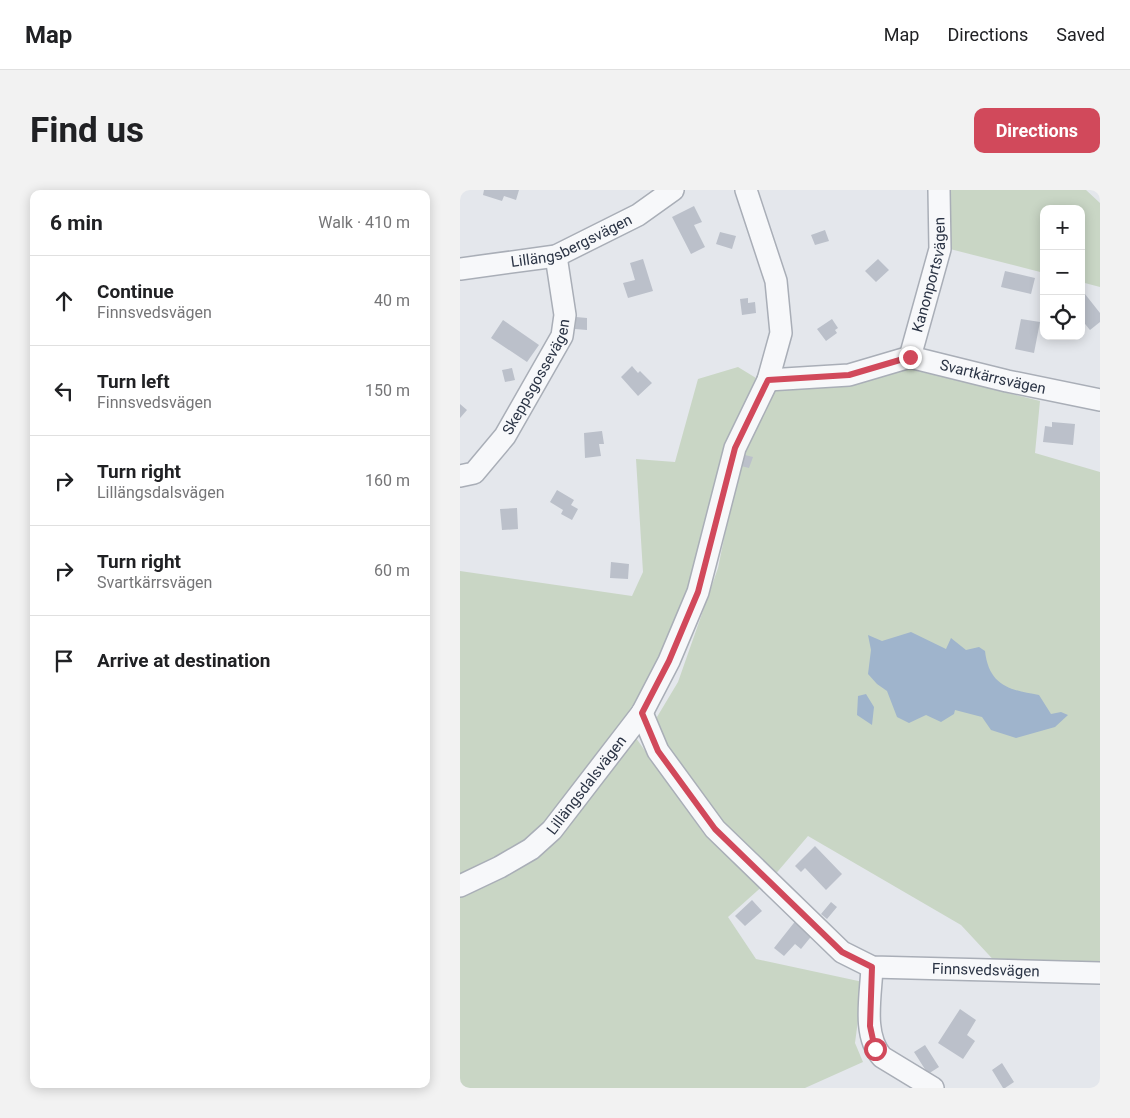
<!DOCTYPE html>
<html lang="en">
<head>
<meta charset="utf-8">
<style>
	:root { --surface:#fff; --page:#f2f2f2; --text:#202124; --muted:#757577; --line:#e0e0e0; --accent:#d1495b }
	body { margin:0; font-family:Roboto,sans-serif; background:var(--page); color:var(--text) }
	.controls { position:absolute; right:15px; top:15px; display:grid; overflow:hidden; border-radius:10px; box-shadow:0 2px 12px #0003 }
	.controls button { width:45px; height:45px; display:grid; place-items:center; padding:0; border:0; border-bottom:1px solid var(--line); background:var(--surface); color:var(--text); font:25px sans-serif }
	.stop { position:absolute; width:15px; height:15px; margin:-11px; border:4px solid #d1495b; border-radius:50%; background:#fff }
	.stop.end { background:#d1495b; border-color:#fff; box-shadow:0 1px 5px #0008 }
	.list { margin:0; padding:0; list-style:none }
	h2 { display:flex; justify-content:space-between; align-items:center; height:65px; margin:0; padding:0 20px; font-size:21px }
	h2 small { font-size:16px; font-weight:400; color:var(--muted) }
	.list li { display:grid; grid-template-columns:32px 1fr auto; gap:15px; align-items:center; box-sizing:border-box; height:90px; padding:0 20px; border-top:1px solid var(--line) }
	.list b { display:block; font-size:19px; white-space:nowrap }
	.list p { margin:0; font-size:16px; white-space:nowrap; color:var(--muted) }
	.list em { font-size:16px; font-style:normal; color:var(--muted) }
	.icon { flex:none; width:28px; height:28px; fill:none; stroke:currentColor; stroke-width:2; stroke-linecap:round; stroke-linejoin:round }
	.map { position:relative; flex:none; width:640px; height:898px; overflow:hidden; border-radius:10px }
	header { display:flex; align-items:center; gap:30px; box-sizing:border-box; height:70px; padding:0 25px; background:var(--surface); border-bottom:1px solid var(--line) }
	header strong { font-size:24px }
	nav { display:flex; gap:28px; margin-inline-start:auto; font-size:18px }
	.intro { display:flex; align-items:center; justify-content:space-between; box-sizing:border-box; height:120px; padding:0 30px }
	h1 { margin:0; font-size:35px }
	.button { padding:12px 22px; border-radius:10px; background:var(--accent); color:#fff; font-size:18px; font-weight:700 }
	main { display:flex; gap:30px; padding:0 30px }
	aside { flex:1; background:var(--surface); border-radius:10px; box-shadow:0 2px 12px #0003 }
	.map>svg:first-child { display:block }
	.green { fill:#c9d6c5 }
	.water { fill:#9fb4cc }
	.building { fill:#bbc0ca }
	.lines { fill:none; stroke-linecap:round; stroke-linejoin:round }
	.minor-casing { stroke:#a9aeb7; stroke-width:24 }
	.minor { stroke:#f7f8fa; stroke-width:21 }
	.route { stroke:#d1495b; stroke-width:6 }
	.labels { text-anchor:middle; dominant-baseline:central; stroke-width:4; stroke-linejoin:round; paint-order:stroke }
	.street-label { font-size:15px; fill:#2b3445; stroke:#f4f6f9 }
</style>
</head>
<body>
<header>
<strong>Map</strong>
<nav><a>Map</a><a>Directions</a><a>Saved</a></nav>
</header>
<div class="intro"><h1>Find us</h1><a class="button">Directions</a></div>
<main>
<aside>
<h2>6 min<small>Walk · 410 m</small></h2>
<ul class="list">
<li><svg class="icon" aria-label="ahead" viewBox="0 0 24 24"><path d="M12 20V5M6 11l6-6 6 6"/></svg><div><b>Continue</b><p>Finnsvedsvägen</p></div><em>40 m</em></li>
<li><svg class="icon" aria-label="left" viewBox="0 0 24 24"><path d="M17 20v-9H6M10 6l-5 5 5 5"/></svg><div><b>Turn left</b><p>Finnsvedsvägen</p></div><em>150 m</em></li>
<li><svg class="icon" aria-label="right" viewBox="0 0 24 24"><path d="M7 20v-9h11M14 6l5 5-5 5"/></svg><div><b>Turn right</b><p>Lillängsdalsvägen</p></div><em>160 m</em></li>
<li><svg class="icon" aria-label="right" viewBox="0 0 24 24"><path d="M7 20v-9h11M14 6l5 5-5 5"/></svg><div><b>Turn right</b><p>Svartkärrsvägen</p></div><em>60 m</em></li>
<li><svg class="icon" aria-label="arrive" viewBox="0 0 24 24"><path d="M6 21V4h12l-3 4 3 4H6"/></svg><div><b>Arrive at destination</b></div></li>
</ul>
</aside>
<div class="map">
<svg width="640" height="898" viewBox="0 0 640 898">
	<rect width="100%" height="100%" fill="#e4e7ec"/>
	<!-- green -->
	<path class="green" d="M 488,0 L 626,0 L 640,13 L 640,97 L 621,92 L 621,19 L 584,19 L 584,83 L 490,59 Z
		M 278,177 L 296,188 L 271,250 L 231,402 L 173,522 L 81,643 L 0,688 L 0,381 L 172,406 L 183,382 L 176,269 L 215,272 L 238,189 Z
		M 450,179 L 580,211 L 575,263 L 640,282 L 640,780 L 541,778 L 501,735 L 348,646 L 313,687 L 226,592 L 194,532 L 218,492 L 258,378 L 279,275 L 312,196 Z
		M 176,548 L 244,644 L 306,693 L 268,727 L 296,769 L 403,792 L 395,853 L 403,872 L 345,898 L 0,898 L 0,705 L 60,677 Z"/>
	<!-- water -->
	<path class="water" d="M 451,442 L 486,459 L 491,448 L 506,460 L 519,457 L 525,461 C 529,496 550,500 579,505 L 591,524 L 601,522 L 608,525 L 595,537 L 556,548 L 531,540 L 522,527 L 495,520 L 494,524 L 481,532 L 466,525 L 449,533 L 437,527 L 427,501 L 417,494 L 408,484 L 411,460 L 408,445 L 422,451 Z
		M 406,504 L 414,517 L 412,535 L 397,525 L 398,506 Z"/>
	<!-- building -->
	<path class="building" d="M 24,0 L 59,0 L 56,10 L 44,6 L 42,11 L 23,5 Z
		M 234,16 L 242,32 L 234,35 L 245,57 L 231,64 L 212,27 Z
		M 365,40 L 369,51 L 355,55 L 351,45 Z
		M 260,42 L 276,46 L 272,59 L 256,54 Z
		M 183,69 L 193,101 L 168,108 L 163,93 L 175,90 L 170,73 Z
		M 418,69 L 429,80 L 416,92 L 405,81 Z
		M 545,81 L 575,88 L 571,104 L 541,97 Z
		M 621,99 L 640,123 L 640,132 L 630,140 L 621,129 Z
		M 288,108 L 288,113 L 295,112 L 296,123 L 282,125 L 280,109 Z
		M 116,127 L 127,128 L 127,140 L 115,139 Z
		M 372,129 L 378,138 L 375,140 L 377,143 L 366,151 L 357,139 Z
		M 561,129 L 580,132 L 574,163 L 555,159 Z
		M 43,130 L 79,155 L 67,172 L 31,148 Z
		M 172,176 L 178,183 L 180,181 L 192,193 L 178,206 L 161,187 Z
		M 52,178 L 55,190 L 45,192 L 42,180 Z
		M 0,214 L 7,220 L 0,228 Z
		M 592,232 L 615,234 L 613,255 L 583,252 L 585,236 L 592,237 Z
		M 142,241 L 144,254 L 139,254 L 141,266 L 125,268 L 124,243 Z
		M 285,265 L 293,267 L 289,278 L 281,276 Z
		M 97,300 L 114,310 L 111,315 L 118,319 L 112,330 L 101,324 L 103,320 L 90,312 Z
		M 57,318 L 58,339 L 42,340 L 40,319 Z
		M 151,372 L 169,374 L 168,389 L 150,388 Z
		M 355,656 L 382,684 L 366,700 L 345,678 L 341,682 L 335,676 Z
		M 292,710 L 302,721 L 285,736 L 275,726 Z
		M 371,712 L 377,717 L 367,729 L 361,724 Z
		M 337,729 L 354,743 L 341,759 L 335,754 L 324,766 L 314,758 Z
		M 500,819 L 516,830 L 507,845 L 515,851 L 503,869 L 478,853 Z
		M 465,855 L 479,877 L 468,884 L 454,862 Z
		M 542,873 L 554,892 L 545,898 L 543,898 L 532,880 Z"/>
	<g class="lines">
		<!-- minor casing -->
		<g class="minor-casing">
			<g id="minor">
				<path id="s1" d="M 0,79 L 96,66 L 178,25 L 213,0"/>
				<path id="s2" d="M 450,167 L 480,59 L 479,0"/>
				<path id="s3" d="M 308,190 L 389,185 L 450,167 L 547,191 L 640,210"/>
				<path id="s4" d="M 0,286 L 14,283 L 45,246 L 102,146 L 105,125 L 96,66"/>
				<path id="s5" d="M 182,523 L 198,561 L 255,639 L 382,762 L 412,777 L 640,783"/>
				<path id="s6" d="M 0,696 L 40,677 L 71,659 L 92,640 L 182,523 L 209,471 L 238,402 L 275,258 L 308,190 L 321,143 L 316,91 L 286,0"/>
				<path d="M 412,777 C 411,805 402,845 422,867 L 473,898"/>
			</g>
		</g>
		<!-- minor -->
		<use href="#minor" class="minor"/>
	</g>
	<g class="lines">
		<!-- route -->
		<path class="route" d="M 415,859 L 410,836 L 412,777 L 382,762 L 255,639 L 198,561 L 182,523 L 209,471 L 238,402 L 275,258 L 308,190 L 389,185 L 450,167"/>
	</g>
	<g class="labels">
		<!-- street labels -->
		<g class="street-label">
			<text stroke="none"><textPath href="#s1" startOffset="116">Lillängsbergsvägen</textPath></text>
			<text stroke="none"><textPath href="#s2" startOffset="85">Kanonportsvägen</textPath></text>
			<text stroke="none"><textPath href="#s4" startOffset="130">Skeppsgossevägen</textPath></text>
			<text stroke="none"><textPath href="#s3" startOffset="230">Svartkärrsvägen</textPath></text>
			<text stroke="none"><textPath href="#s6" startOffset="165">Lillängsdalsvägen</textPath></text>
			<text stroke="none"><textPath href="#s5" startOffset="462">Finnsvedsvägen</textPath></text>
		</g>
	</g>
</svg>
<div class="controls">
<button>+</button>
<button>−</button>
<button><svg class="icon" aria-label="locate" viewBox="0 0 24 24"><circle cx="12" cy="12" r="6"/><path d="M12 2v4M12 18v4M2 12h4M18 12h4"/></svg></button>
</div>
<div class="stop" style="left:415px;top:859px"></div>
<div class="stop end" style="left:450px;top:167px"></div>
</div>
</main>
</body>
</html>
